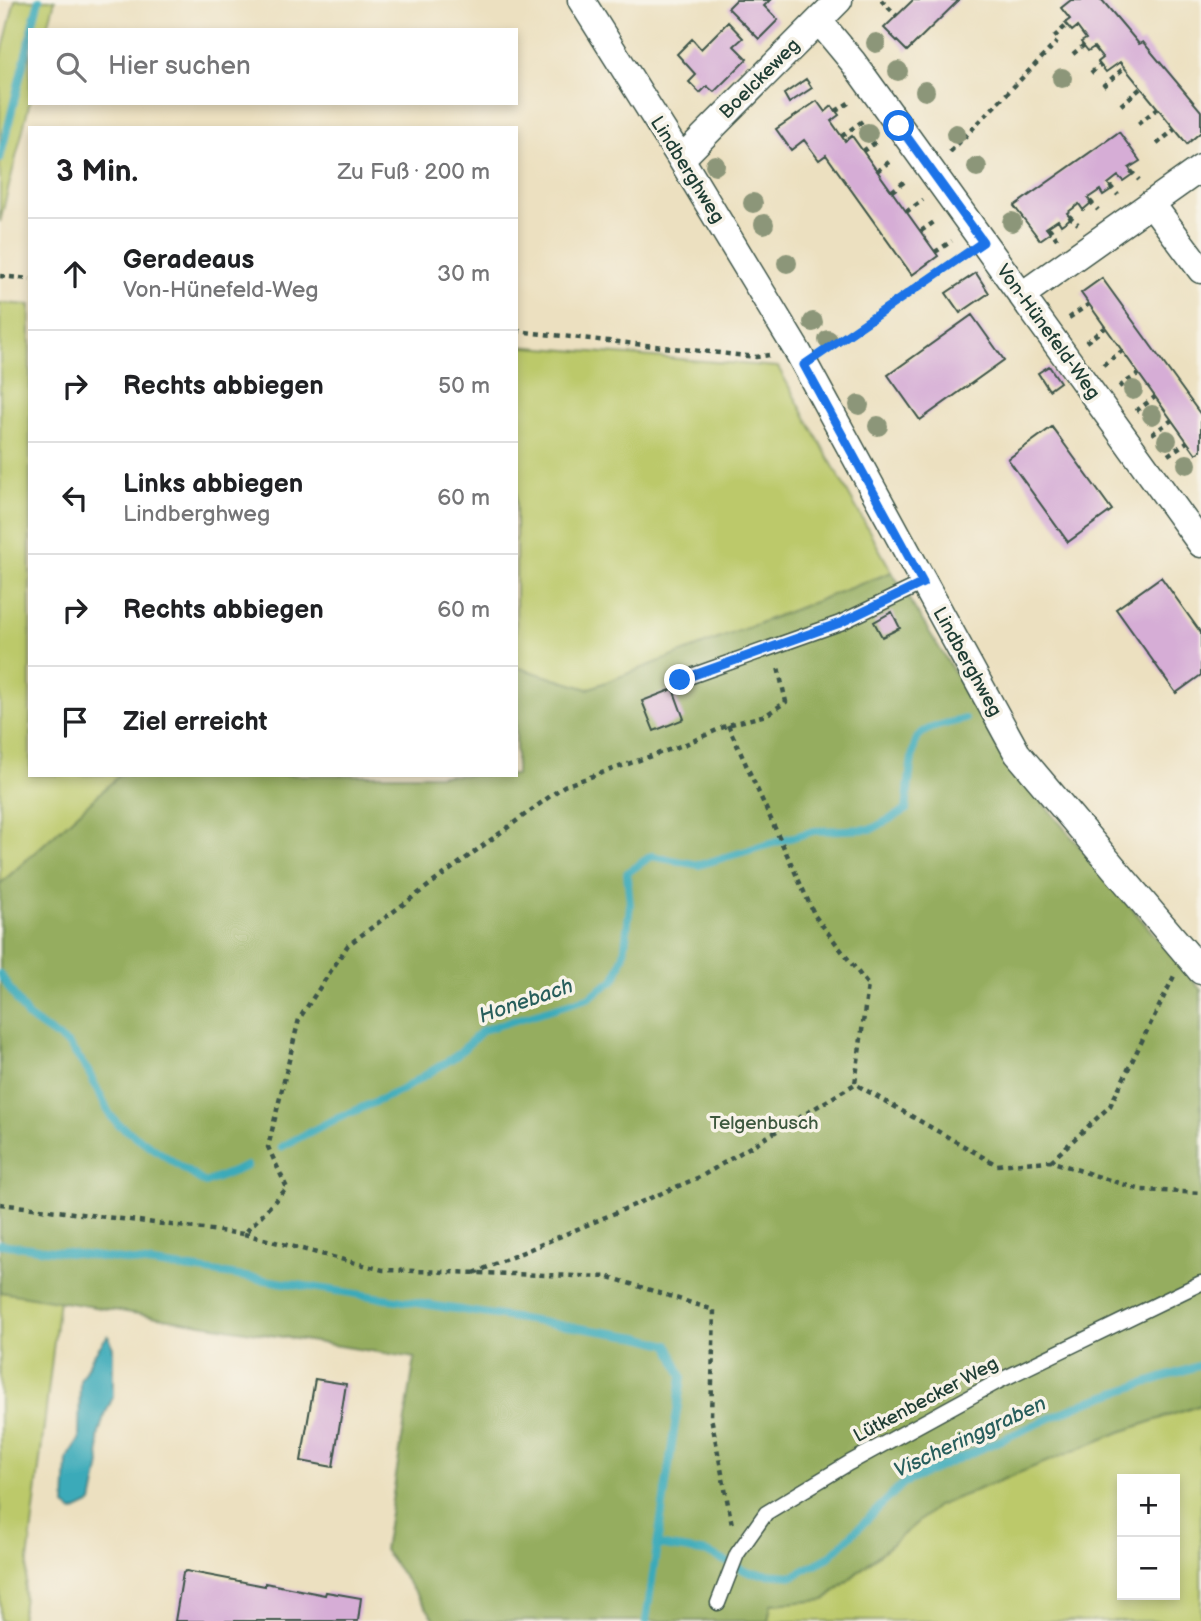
<!DOCTYPE html>
<html lang="de">
<head>
<meta charset="utf-8">
<style>
	:root { --surface:#fff; --page:#f2f2f2; --text:#202124; --muted:#757577; --line:#e0e0e0 }
	body { margin:0; font-family:"Balsamiq Sans",sans-serif; background:var(--page); color:var(--text) }
	.controls { position:absolute; right:21px; bottom:21px; display:grid; overflow:hidden; border-radius:0px; box-shadow:0 4px 10px #0003 }
	.controls button { width:63px; height:63px; display:grid; place-items:center; padding:0; border:0; border-bottom:2px solid var(--line); background:var(--surface); color:var(--text); font:35px sans-serif }
	.stop { position:absolute; width:21px; height:21px; margin:-16px; border:5px solid #1a73e8; border-radius:50%; background:#fff }
	.stop.end { background:#1a73e8; border-color:#fff; box-shadow:0 2px 7px #0008 }
	.list { margin:0; padding:0; list-style:none }
	h2 { display:flex; justify-content:space-between; align-items:center; height:91px; margin:0; padding:0 28px; font-size:30px }
	h2 small { font-size:23px; font-weight:400; color:var(--muted) }
	.list li { display:grid; grid-template-columns:46px 1fr auto; gap:21px; align-items:center; box-sizing:border-box; height:112px; padding:0 28px; border-top:2px solid var(--line) }
	.list b { display:block; font-size:26px; white-space:nowrap }
	.list p { margin:0; font-size:23px; white-space:nowrap; color:var(--muted) }
	.list em { font-size:23px; font-style:normal; color:var(--muted) }
	.icon { flex:none; width:38px; height:38px; fill:none; stroke:currentColor; stroke-width:2; stroke-linecap:round; stroke-linejoin:round }
	.map { position:relative; flex:none; width:1201px; height:1621px; overflow:hidden }
	.search { position:absolute; background:var(--surface); box-shadow:0 4px 10px #0003; left:28px; top:28px; width:490px; height:77px; display:flex; align-items:center; gap:18px; box-sizing:border-box; padding:0 24px; border-radius:0px; color:var(--muted); font-size:26px }
	.panel { position:absolute; background:var(--surface); box-shadow:0 4px 10px #0003; left:28px; top:126px; width:490px; height:651px; border-radius:0px }
	.map>svg:first-child { display:block }
	.green { fill:#bcc96b; stroke:#6e8350; stroke-width:2; fill-rule:evenodd }
	.forest { fill:#95ad5f; stroke:#5a754a; stroke-width:2 }
	.water { fill:#3baab9; stroke:#2d7476; stroke-width:2 }
	.lines { fill:none; stroke-linecap:round; stroke-linejoin:round }
	.stream { stroke:#3baab9; stroke-width:8 }
	.building { fill:#d6add6 }
	.service-casing { stroke:#3e5549; stroke-width:17 }
	.minor-casing { stroke:#3e5549; stroke-width:29 }
	.path { stroke:#3e5549; stroke-width:4.5; stroke-dasharray:5 5; stroke-linecap:butt }
	.service { stroke:#fff; stroke-width:14 }
	.minor { stroke:#fff; stroke-width:26 }
	.tree { fill:#8c9679 }
	.route { stroke:#1a73e8; stroke-width:9 }
	.labels { text-anchor:middle; dominant-baseline:central; stroke-width:7; stroke-linejoin:round; paint-order:stroke }
	.street-label { font-size:19px; fill:#1f3d34; stroke:#f7f3e8 }
	.park-label { font-size:19px; fill:#3e593f; stroke:#f7f3e8 }
	.water-label { font-size:21px; font-style:italic; fill:#275e5c; stroke:#f7f3e8 }
</style>
</head>
<body>
<div class="map">
<svg width="1201" height="1621" viewBox="0 0 1201 1621">
	<rect width="100%" height="100%" fill="#f7f3e8"/>
	<filter id="ink" filterUnits="userSpaceOnUse"><feTurbulence type="fractalNoise" baseFrequency=".0143" numOctaves="2"/><feDisplacementMap in="SourceGraphic" scale="14" xChannelSelector="R" yChannelSelector="G"/><feConvolveMatrix kernelMatrix="1 2 1 2 8 2 1 2 1" color-interpolation-filters="sRGB"/></filter>
	<filter id="wash" filterUnits="userSpaceOnUse"><feTurbulence type="fractalNoise" baseFrequency=".00686" numOctaves="4" result="noise"/><feDisplacementMap in="SourceGraphic" scale="28" xChannelSelector="R" yChannelSelector="G"/><feGaussianBlur stdDeviation="1.57" result="paint"/><feColorMatrix in="noise" values="0 0 0 0 0 0 0 0 0 0 0 0 0 0 0 0 0 1.4 0 .05"/><feComposite in="paint" operator="in"/></filter>
	<g filter="url(#wash)">
		<rect width="100%" height="100%" fill="#ece0c0"/>
		<!-- green -->
		<path class="green" d="M 15,0 L 55,0 L 47,30 L 30,30 L 30,101 L 0,222 L 0,61 Z
			M 0,303 L 30,305 L 30,775 L 120,775 L 0,884 Z
			M 516,346 L 778,367 L 892,572 L 588,689 L 516,667 Z
			M 0,1292 L 59,1299 L 21,1621 L 0,1621 Z
			M 1201,1405 L 1201,1621 L 768,1621 L 771,1604 L 825,1600 L 937,1506 L 1120,1432 ZM 1122,1479 L 1175,1479 L 1175,1595 L 1122,1595 Z"/>
		<!-- forest -->
		<path class="forest" d="M 892,572 L 963,686 L 1005,758 L 1201,990 L 1201,1405 L 1120,1432 L 937,1506 L 824,1600 L 771,1604 L 768,1621 L 436,1621 L 384,1550 L 415,1358 L 0,1292 L 0,884 L 120,775 L 516,775 L 516,667 L 588,689 Z"/>
		<!-- water -->
		<path class="water" d="M 108,1335 L 113,1348 L 113,1397 L 103,1419 L 98,1437 L 100,1464 L 92,1503 L 73,1512 L 65,1506 L 67,1459 L 79,1440 L 80,1380 L 93,1356 Z"/>
		<g class="lines">
			<!-- stream -->
			<path class="stream" d="M 31,30 L 39,0
				M 0,159 L 30,37
				M 0,974 L 28,1017 L 69,1045 L 88,1071 L 110,1115 L 119,1125 L 205,1183 L 247,1166
				M 281,1147 L 327,1123 L 400,1091 L 456,1056 L 483,1030 L 588,998 L 615,979 L 624,954 L 630,905 L 627,873 L 651,856 L 699,865 L 814,831 L 872,829 L 906,810 C 908,796 911,746 918,737 C 926,726 952,723 965,719
				M 0,1244 L 200,1270 L 639,1337 L 669,1345 L 682,1377 L 646,1621
				M 657,1545 L 708,1553 L 750,1573 L 793,1576 L 829,1557 L 904,1483 L 1084,1403 L 1201,1365"/>
		</g>
		<g id="blocks">
			<!-- building -->
			<path class="building" d="M 736,0 L 770,0 L 764,6 L 778,20 L 759,39 L 728,8 Z
				M 913,0 L 959,0 L 907,51 L 884,28 Z
				M 1071,0 L 1102,0 L 1139,44 L 1143,42 L 1201,111 L 1201,132 L 1187,144 L 1120,62 L 1106,72 L 1098,62 L 1103,58 L 1094,47 L 1088,51 L 1081,42 L 1086,39 L 1077,27 L 1072,31 L 1065,23 L 1070,19 L 1061,8 Z
				M 728,22 L 743,38 L 734,46 L 747,59 L 714,92 L 707,86 L 700,93 L 689,82 L 696,75 L 677,54 L 692,39 L 701,49 Z
				M 806,79 L 812,88 L 789,103 L 784,94 Z
				M 817,101 L 825,112 L 832,106 L 839,115 L 831,121 L 845,141 L 852,136 L 938,256 L 912,275 L 826,155 L 819,160 L 804,140 L 791,150 L 776,129 Z
				M 1119,132 L 1140,161 L 1129,168 L 1133,174 L 1123,181 L 1118,176 L 1108,184 L 1112,189 L 1103,195 L 1100,190 L 1088,198 L 1091,203 L 1083,210 L 1079,204 L 1067,213 L 1071,218 L 1061,225 L 1058,220 L 1046,228 L 1050,233 L 1040,240 L 1014,206 Z
				M 976,273 L 989,293 L 960,313 L 946,293 Z
				M 1102,278 L 1201,415 L 1201,450 L 1196,454 L 1081,293 Z
				M 972,315 L 1004,360 L 920,420 L 888,375 Z
				M 1049,366 L 1060,382 L 1049,390 L 1038,373 Z
				M 1052,427 L 1112,510 L 1068,542 L 1008,459 Z
				M 1161,577 L 1201,633 L 1201,675 L 1176,693 L 1116,609 Z
				M 892,612 L 900,628 L 882,637 L 874,622 Z
				M 673,689 L 684,719 L 654,731 L 642,701 Z
				M 315,1379 L 346,1384 L 333,1467 L 301,1461 Z
				M 186,1571 L 265,1586 L 265,1583 L 325,1595 L 326,1592 L 361,1598 L 358,1621 L 175,1621 L 183,1573 Z"/>
		</g>
	</g>
	<g filter="url(#ink)">
		<use href="#blocks" fill-opacity="0" stroke="#3e5549" stroke-width="2"/>
		<g class="lines">
			<!-- service casing -->
			<g class="service-casing">
				<path id="service" d="M 680,680 L 840,623 L 923,583
					M 718,1603 L 737,1554 L 766,1513 L 849,1463 L 997,1382 L 1201,1283"/>
			</g>
			<!-- minor casing -->
			<g class="minor-casing">
				<path id="minor" d="M 581,0 L 681,159 L 798,352 L 1017,753 L 1201,971
					M 819,21 L 853,62 L 1201,544
					M 681,159 L 839,0
					M 1151,203 L 1201,270
					M 1022,295 L 1201,168"/>
			</g>
			<!-- path -->
			<path class="path" d="M 881,0 L 897,16
				M 1054,37 L 1067,25
				M 1073,54 L 1084,45
				M 1091,73 L 1100,65
				M 1103,86 L 1124,68
				M 1121,105 L 1141,88
				M 836,111 L 850,102
				M 1138,124 L 1158,108
				M 842,136 L 864,120
				M 1157,144 L 1175,129
				M 863,151 L 879,140
				M 950,152 L 1057,42
				M 877,171 L 893,159
				M 1131,171 L 1139,180
				M 1110,186 L 1118,195
				M 892,191 L 908,179
				M 1090,201 L 1098,210
				M 906,212 L 923,200
				M 1069,216 L 1078,224
				M 1048,230 L 1050,229 L 1057,239
				M 921,231 L 937,220
				M 935,252 L 952,241
				M 0,276 L 30,279
				M 1069,318 L 1089,304
				M 516,331 L 756,357 L 769,355
				M 1086,342 L 1105,328
				M 825,350 L 962,257
				M 1103,365 L 1122,351
				M 1119,387 L 1138,374
				M 1136,411 L 1155,397
				M 1152,434 L 1172,420
				M 1168,455 L 1187,442
				M 728,725 L 815,916 L 868,985 L 855,1084
				M 1051,1161 L 1110,1106 L 1174,976
				M 0,1204 L 244,1234 L 287,1188 L 268,1147 L 299,1019 L 348,945 L 564,786 L 686,744 L 728,725 L 766,715 L 786,702 L 778,667
				M 244,1234 L 383,1270 L 609,1277 L 714,1310 L 711,1417 L 732,1525
				M 474,1273 L 702,1176 L 855,1084 L 997,1165 L 1050,1161 L 1141,1190 L 1201,1193"/>
			<!-- service -->
			<use href="#service" class="service"/>
			<!-- minor -->
			<use href="#minor" class="minor"/>
		</g>
		<!-- trees -->
		<g class="tree">
			<circle cx="876" cy="43" r="10"/>
			<circle cx="898" cy="71" r="10"/>
			<circle cx="1062" cy="78" r="10"/>
			<circle cx="925" cy="91" r="10"/>
			<circle cx="868" cy="133" r="10"/>
			<circle cx="956" cy="134" r="10"/>
			<circle cx="715" cy="165" r="10"/>
			<circle cx="977" cy="167" r="10"/>
			<circle cx="753" cy="203" r="10"/>
			<circle cx="1012" cy="222" r="10"/>
			<circle cx="764" cy="224" r="10"/>
			<circle cx="787" cy="263" r="10"/>
			<circle cx="813" cy="322" r="10"/>
			<circle cx="828" cy="340" r="10"/>
			<circle cx="1133" cy="390" r="10"/>
			<circle cx="859" cy="405" r="10"/>
			<circle cx="1152" cy="415" r="10"/>
			<circle cx="878" cy="426" r="10"/>
			<circle cx="1167" cy="440" r="10"/>
			<circle cx="1187" cy="464" r="10"/>
		</g>
	</g>
	<g class="lines" filter="url(#ink)">
		<!-- route -->
		<path class="route" d="M 680,680 L 840,623 L 923,583 L 804,365 L 983,242 L 899,126"/>
	</g>
	<g class="labels">
		<!-- street labels -->
		<g class="street-label">
			<text transform="translate(760 79) rotate(-45)">Boelckeweg</text>
			<text transform="translate(687 170) rotate(58)">Lindberghweg</text>
			<text transform="translate(1048 332) rotate(54)">Von-Hünefeld-Weg</text>
			<text transform="translate(967 662) rotate(61)">Lindberghweg</text>
			<text transform="translate(926 1400) rotate(-28)">Lütkenbecker Weg</text>
		</g>
		<!-- park labels -->
		<g class="park-label">
			<text x="764" y="1123">Telgenbusch</text>
		</g>
		<!-- water labels -->
		<g class="water-label">
			<text transform="translate(526 1001) rotate(-19)">Honebach</text>
			<text transform="translate(970 1437) rotate(-25)">Vischeringgraben</text>
		</g>
	</g>
</svg>
<div class="controls">
<button>+</button>
<button>−</button>
</div>
<div class="stop" style="left:899px;top:126px"></div>
<div class="stop end" style="left:680px;top:680px"></div>
<div class="search"><svg class="icon" aria-label="search" viewBox="0 0 24 24"><circle cx="10" cy="10" r="6"/><path d="M15 15l6 6"/></svg>Hier suchen</div>
<section class="panel">
<h2>3 Min.<small>Zu Fuß · 200 m</small></h2>
<ul class="list">
<li><svg class="icon" aria-label="ahead" viewBox="0 0 24 24"><path d="M12 20V5M6 11l6-6 6 6"/></svg><div><b>Geradeaus</b><p>Von-Hünefeld-Weg</p></div><em>30 m</em></li>
<li><svg class="icon" aria-label="right" viewBox="0 0 24 24"><path d="M7 20v-9h11M14 6l5 5-5 5"/></svg><div><b>Rechts abbiegen</b></div><em>50 m</em></li>
<li><svg class="icon" aria-label="left" viewBox="0 0 24 24"><path d="M17 20v-9H6M10 6l-5 5 5 5"/></svg><div><b>Links abbiegen</b><p>Lindberghweg</p></div><em>60 m</em></li>
<li><svg class="icon" aria-label="right" viewBox="0 0 24 24"><path d="M7 20v-9h11M14 6l5 5-5 5"/></svg><div><b>Rechts abbiegen</b></div><em>60 m</em></li>
<li><svg class="icon" aria-label="arrive" viewBox="0 0 24 24"><path d="M6 21V4h12l-3 4 3 4H6"/></svg><div><b>Ziel erreicht</b></div></li>
</ul>
</section>
</div>
</body>
</html>
